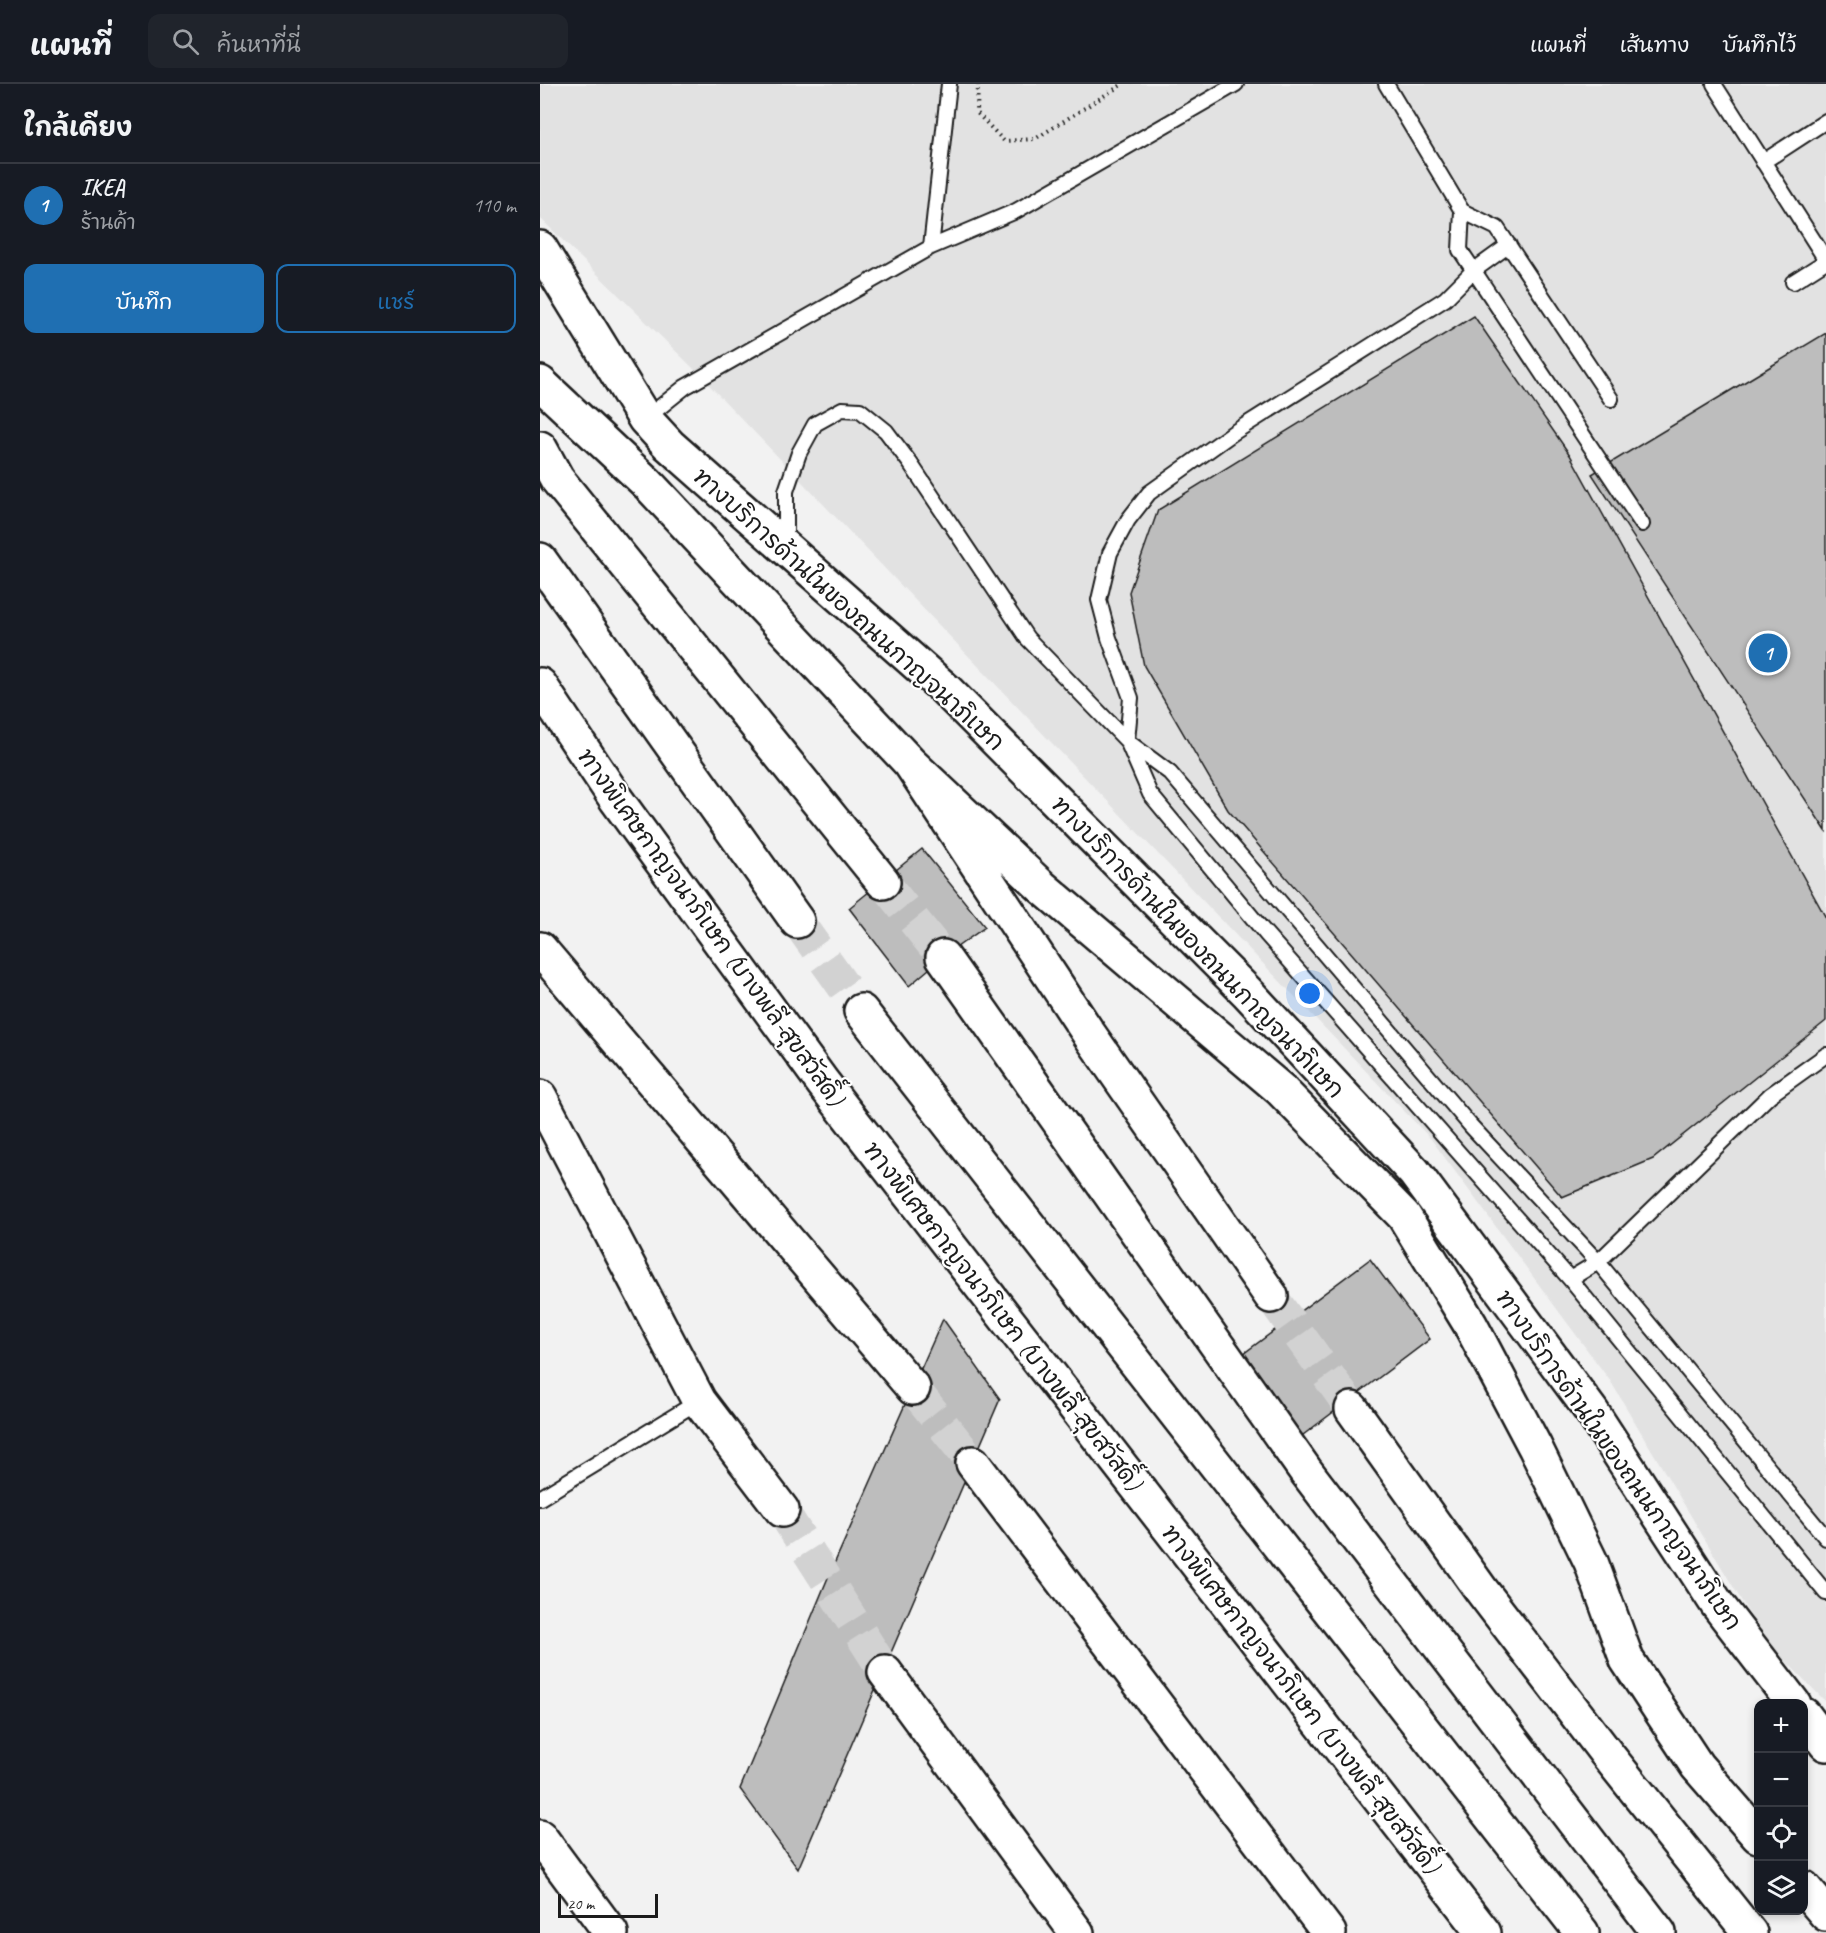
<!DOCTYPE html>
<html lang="th">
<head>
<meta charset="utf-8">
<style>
	:root { --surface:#171b24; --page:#20242c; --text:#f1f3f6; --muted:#9ea1a6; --line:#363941; --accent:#1f6fb2 }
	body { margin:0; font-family:Caveat,"Playpen Sans Thai",sans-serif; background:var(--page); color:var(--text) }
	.controls { position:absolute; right:18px; bottom:18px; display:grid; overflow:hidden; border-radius:12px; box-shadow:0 3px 9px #0003 }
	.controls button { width:54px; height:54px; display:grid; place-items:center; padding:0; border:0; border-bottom:2px solid var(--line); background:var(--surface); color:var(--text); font:30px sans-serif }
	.scale { position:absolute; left:18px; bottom:15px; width:100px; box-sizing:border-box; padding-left:6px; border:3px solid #1c1c1c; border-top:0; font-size:16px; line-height:21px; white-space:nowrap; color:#1c1c1c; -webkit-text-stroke:4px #fff; paint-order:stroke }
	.you { position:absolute; left:770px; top:910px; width:21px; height:21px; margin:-15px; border:4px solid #fff; border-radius:50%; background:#1a73e8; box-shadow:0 0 0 9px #1a73e833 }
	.badge { display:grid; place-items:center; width:39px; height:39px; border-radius:50%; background:var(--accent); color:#fff; font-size:20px; font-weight:700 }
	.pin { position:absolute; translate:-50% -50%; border:3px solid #fff; box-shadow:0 2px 6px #0006 }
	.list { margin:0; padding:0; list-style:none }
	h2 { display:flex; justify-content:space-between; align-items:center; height:78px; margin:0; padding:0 24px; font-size:26px }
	h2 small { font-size:20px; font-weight:400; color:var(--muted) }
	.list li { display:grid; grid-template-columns:39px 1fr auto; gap:18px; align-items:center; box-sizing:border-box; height:84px; padding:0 24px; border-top:2px solid var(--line) }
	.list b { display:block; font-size:22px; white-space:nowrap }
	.list p { margin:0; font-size:20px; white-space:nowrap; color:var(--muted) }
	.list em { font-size:20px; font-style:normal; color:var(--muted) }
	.actions { display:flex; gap:12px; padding:18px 24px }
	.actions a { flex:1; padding:14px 0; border:2px solid var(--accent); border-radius:12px; text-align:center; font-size:21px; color:var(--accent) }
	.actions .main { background:var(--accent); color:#fff }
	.icon { flex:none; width:33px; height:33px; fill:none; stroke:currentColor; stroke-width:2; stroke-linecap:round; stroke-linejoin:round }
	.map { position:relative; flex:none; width:1286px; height:1849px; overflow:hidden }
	header { display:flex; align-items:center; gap:36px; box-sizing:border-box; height:84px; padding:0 30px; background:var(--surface); border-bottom:2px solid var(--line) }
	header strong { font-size:28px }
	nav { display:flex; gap:33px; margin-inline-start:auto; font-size:21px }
	.search { width:420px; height:54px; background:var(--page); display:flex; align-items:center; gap:15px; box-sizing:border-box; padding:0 21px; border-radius:12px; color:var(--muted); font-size:22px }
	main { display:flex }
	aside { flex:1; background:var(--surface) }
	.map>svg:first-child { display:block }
	.built { fill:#e2e2e2 }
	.building { fill:#bdbdbd; stroke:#1c1c1c; stroke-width:1.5 }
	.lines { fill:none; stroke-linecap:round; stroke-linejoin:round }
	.highway-tunnel { stroke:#d2d2d2; stroke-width:33; stroke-dasharray:33 16; stroke-linecap:butt }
	.lane-casing { stroke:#1c1c1c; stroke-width:18 }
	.secondary-casing { stroke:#1c1c1c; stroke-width:38 }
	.highway-casing { stroke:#1c1c1c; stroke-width:38 }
	.path { stroke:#1c1c1c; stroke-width:4; stroke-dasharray:1.5 4.5; stroke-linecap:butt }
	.lane { stroke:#fff; stroke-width:14 }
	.secondary { stroke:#fff; stroke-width:33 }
	.highway { stroke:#fff; stroke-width:33 }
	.labels { text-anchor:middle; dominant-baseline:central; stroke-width:4.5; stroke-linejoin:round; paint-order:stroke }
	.street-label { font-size:24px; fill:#1c1c1c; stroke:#fff }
</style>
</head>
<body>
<header>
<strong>แผนที่</strong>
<div class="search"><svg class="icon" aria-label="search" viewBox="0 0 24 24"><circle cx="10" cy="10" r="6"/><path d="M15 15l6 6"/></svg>ค้นหาที่นี่</div>
<nav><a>แผนที่</a><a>เส้นทาง</a><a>บันทึกไว้</a></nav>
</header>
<main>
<aside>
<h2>ใกล้เคียง<small></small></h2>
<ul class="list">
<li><span class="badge">1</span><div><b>IKEA</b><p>ร้านค้า</p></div><em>110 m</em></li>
</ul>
<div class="actions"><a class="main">บันทึก</a><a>แชร์</a></div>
</aside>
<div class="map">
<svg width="1286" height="1849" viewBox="0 0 1286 1849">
	<rect width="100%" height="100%" fill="#f2f2f2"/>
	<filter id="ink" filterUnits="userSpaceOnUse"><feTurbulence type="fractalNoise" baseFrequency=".0167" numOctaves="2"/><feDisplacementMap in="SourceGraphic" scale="12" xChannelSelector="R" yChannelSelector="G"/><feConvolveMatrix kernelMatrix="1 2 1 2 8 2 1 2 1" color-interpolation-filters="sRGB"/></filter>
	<g filter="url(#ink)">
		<!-- built -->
		<path class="built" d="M 0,0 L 1286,0 L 1286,1618 L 1225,1556 L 1071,1298 L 891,1055 L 151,282 L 0,134 Z"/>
		<!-- building -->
		<path class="building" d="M 934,232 L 1030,371 L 1286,834 L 1286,937 L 1113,1075 L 1022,1113 L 688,726 L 604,582 L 589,508 L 618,426 Z
			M 1286,249 L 1286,747 L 1052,390 Z
			M 382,765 L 445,843 L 403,873 L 369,902 L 309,824 Z
			M 830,1175 L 890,1255 L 759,1354 L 699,1273 Z
			M 403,1235 L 460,1315 L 258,1785 L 200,1705 L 287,1496 Z"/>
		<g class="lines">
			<!-- highway-tunnel -->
			<path class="highway-tunnel" d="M 343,798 L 403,873
				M 257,837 L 321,927
				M 731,1212 L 812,1325
				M 373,1304 L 433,1379
				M 242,1426 L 345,1588"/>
			<!-- lane casing -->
			<g class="lane-casing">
				<path id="lane" d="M 846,0 L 922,127 L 957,144 L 1071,315
					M 1174,0 L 1286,176
					M 1223,78 L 1286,37
					M 922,127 L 920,166 L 1102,440
					M 391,163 L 409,0
					M 1253,198 L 1286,177
					M 105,335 L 145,303 L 391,163 L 476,127 L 696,0
					M 246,458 L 246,407 L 259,369 L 275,340 L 302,325 L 320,326 L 346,347 L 370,379 L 487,554 L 587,657
					M 587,657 L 591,614 L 569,554 L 559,516 L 570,469 L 588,436 L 609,409 L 693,349 L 905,215 L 933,187 L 969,161
					M 1030,1195 L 1058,1178 L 1230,1011 L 1286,971
					M 0,1414 L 159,1317
					M 1286,1454 L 1058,1178 L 930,1041 L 630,689 L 587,657 L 610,710 L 726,850 L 1030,1195 L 1286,1509"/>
			</g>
			<!-- secondary casing -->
			<g class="secondary-casing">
				<path id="secondary" d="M 0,164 L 105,335 L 129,361 L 405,605 L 707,908 L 874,1088 L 1052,1328 L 1177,1520 L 1254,1620
					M 1264,1631 L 1286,1660
					M 0,1753 L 71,1849"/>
			</g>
			<!-- highway casing -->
			<g class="highway-casing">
				<path id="highway" d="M 0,299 L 108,400 L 370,679 L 549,950 L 731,1212
					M 0,364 L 17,395 L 343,798
					M 0,476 L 257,837
					M 0,601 L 76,715 L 283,999 L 944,1849
					M 370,679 L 502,803 L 740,1005 L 864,1132 L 930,1240 L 995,1363 L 1051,1478 L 1087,1576 L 1157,1682 L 1218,1752
					M 0,865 L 373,1304
					M 403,873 L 765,1386 L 1119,1849
					M 321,927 L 1042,1849
					M 0,1013 L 159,1317 L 242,1426
					M 812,1325 L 942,1507 L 1066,1669 L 1210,1849
					M 433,1379 L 789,1849
					M 345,1588 L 537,1849
					M 1264,1804 L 1286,1830"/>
			</g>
			<!-- path -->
			<path class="path" d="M 438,0 L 437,29 L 464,57 L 495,55 L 583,0"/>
			<!-- lane -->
			<use href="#lane" class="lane"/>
			<!-- secondary -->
			<use href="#secondary" class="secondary"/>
			<!-- highway -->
			<use href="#highway" class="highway"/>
		</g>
	</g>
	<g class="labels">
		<!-- street labels -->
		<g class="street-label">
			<text transform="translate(309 525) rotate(42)">ทางบริการด้านในของถนนกาญจนาภิเษก</text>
			<text transform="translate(171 843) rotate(54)">ทางพิเศษกาญจนาภิเษก (บางพลี-สุขสวัสดิ์)</text>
			<text transform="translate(658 863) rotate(46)">ทางบริการด้านในของถนนกาญจนาภิเษก</text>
			<text transform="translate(463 1232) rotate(52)">ทางพิเศษกาญจนาภิเษก (บางพลี-สุขสวัสดิ์)</text>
			<text transform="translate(1079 1376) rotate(55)">ทางบริการด้านในของถนนกาญจนาภิเษก</text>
			<text transform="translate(761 1615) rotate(52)">ทางพิเศษกาญจนาภิเษก (บางพลี-สุขสวัสดิ์)</text>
		</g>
	</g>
</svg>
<div class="controls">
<button>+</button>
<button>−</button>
<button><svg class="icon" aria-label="locate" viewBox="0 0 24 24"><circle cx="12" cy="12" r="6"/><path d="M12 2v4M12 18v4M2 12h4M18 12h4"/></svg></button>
<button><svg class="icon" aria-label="layers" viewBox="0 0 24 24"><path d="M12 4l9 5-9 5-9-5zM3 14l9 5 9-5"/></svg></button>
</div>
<div class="scale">20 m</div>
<div class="you"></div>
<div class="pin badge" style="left:1228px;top:569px">1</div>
</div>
</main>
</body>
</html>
